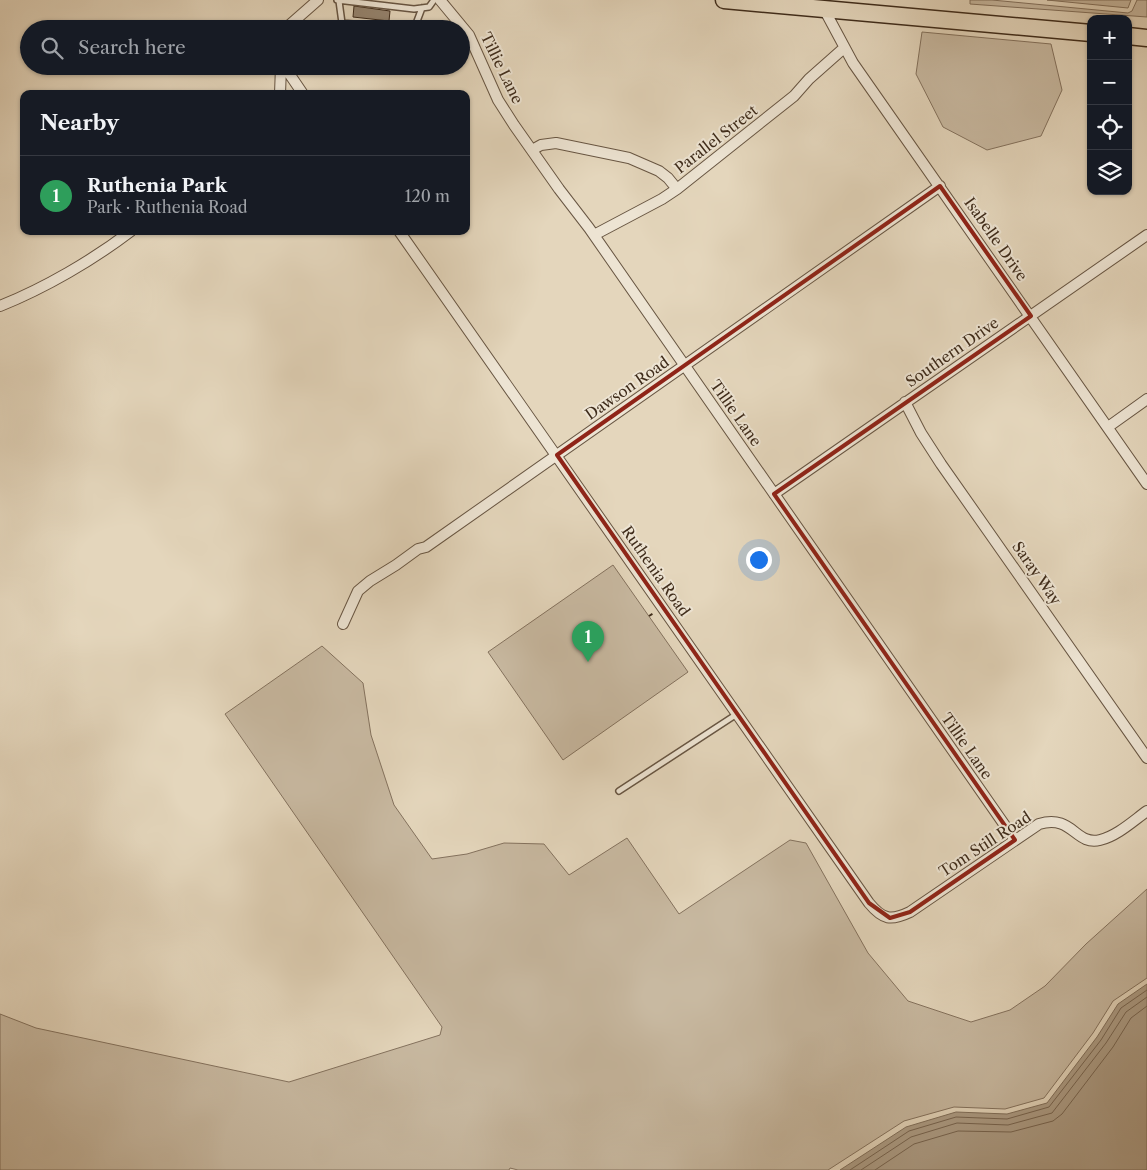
<!DOCTYPE html>
<html lang="en">
<head>
<meta charset="utf-8">
<style>
	:root { --surface:#171b24; --page:#242831; --text:#f1f3f6; --muted:#9ea1a6; --line:#363941; --accent:#8c9099 }
	body { margin:0; font-family:"Libre Caslon Text",serif; background:var(--page); color:var(--text) }
	.controls { position:absolute; right:15px; top:15px; display:grid; overflow:hidden; border-radius:10px; box-shadow:0 1px 4px #0004 }
	.controls button { width:45px; height:45px; display:grid; place-items:center; padding:0; border:0; border-bottom:1px solid var(--line); background:var(--surface); color:var(--text); font:25px sans-serif }
	.you { position:absolute; left:758px; top:559px; width:18px; height:18px; margin:-12px; border:4px solid #fff; border-radius:50%; background:#1a73e8; box-shadow:0 0 0 8px #1a73e833 }
	.badge { display:grid; place-items:center; width:32px; height:32px; border-radius:50%; background:var(--accent); color:#fff; font-size:16px; font-weight:700 }
	.pin { position:absolute; translate:-50% -41px; filter:drop-shadow(0 1px 2px #0008) }
	.pin::after { content:''; position:absolute; top:26px; width:18px; height:15px; background:inherit; clip-path:polygon(0 0,100% 0,50% 100%) }
	.list { margin:0; padding:0; list-style:none }
	h2 { display:flex; justify-content:space-between; align-items:center; height:65px; margin:0; padding:0 20px; font-size:21px }
	h2 small { font-size:16px; font-weight:400; color:var(--muted) }
	.list li { display:grid; grid-template-columns:32px 1fr auto; gap:15px; align-items:center; box-sizing:border-box; height:80px; padding:0 20px; border-top:1px solid var(--line) }
	.list b { display:block; font-size:19px; white-space:nowrap }
	.list p { margin:0; font-size:16px; white-space:nowrap; color:var(--muted) }
	.list em { font-size:16px; font-style:normal; color:var(--muted) }
	.icon { flex:none; width:28px; height:28px; fill:none; stroke:currentColor; stroke-width:2; stroke-linecap:round; stroke-linejoin:round }
	.map { position:relative; flex:none; width:1147px; height:1170px; overflow:hidden }
	.search { position:absolute; background:var(--surface); box-shadow:0 1px 4px #0004; left:20px; top:20px; width:450px; height:55px; display:flex; align-items:center; gap:12px; box-sizing:border-box; padding:0 18px; border-radius:28px; color:var(--muted); font-size:19px }
	.panel { position:absolute; background:var(--surface); box-shadow:0 1px 4px #0004; left:20px; top:90px; width:450px; height:145px; border-radius:10px }
	.map>svg:first-child { display:block }
	.green { fill:#c8b9a1; stroke:#84725e }
	.water { fill:#ac9c85; stroke:#806f5b }
	.lines { fill:none; stroke-linecap:round; stroke-linejoin:round }
	.shore { stroke:#766450; stroke-width:1 }
	.building { fill:#95846f; stroke:#3f2c1b }
	.lane-casing { stroke:#685643; stroke-width:8 }
	.street-casing { stroke:#685643; stroke-width:12 }
	.primary-casing { stroke:#3f2c1b; stroke-width:19 }
	.path { stroke:#3f2c1b; stroke-width:2; stroke-dasharray:4 2.5; stroke-linecap:butt }
	.lane { stroke:#ede4d3; stroke-width:5 }
	.street { stroke:#ede4d3; stroke-width:10 }
	.primary { stroke:#e4d6bc; stroke-width:16 }
	.marked { fill:none; stroke:#8f2418; stroke-width:4; stroke-linejoin:round }
	.labels { text-anchor:middle; dominant-baseline:central; stroke-width:4; stroke-linejoin:round; paint-order:stroke }
	.street-label { font-size:15px; fill:#3f2c1b; stroke:#ede4d3 }
</style>
</head>
<body>
<div class="map">
<svg width="1147" height="1170" viewBox="0 0 1147 1170">
	<rect width="100%" height="100%" fill="#e4d6bc"/>
	<filter id="stains"><feTurbulence type="fractalNoise" baseFrequency=".004" numOctaves="4"/><feColorMatrix values="0 0 0 0 .2 0 0 0 0 .09 0 0 0 0 .02 0 0 0 .5 -.17"/></filter>
	<radialGradient id="worn" r=".72"><stop offset=".6" stop-color="#630" stop-opacity="0"/><stop offset="1" stop-color="#630" stop-opacity=".3"/></radialGradient>
	<!-- green -->
	<path class="green" d="M 970,0 L 992,0 L 1128,13 L 1132,11 L 1137,0 L 1147,0 L 1147,17 L 970,4 Z
		M 1047,0 L 1131,0 L 1128,8 Z
		M 922,32 L 1051,44 L 1062,90 L 1041,136 L 987,150 L 943,127 L 916,74 Z
		M 613,565 L 688,672 L 563,760 L 488,652 Z
		M 322,646 L 363,683 L 371,735 L 394,805 L 432,859 L 467,854 L 504,843 L 544,844 L 569,875 L 627,838 L 679,914 L 790,840 L 806,843 L 868,953 L 908,1001 L 971,1022 L 1010,1010 L 1045,986 L 1086,944 L 1147,889 L 1147,978 L 1113,1001 L 1093,1033 L 1044,1098 L 1005,1109 L 954,1107 L 904,1121 L 828,1170 L 518,1170 L 510,1168 L 509,1170 L 0,1170 L 0,1014 L 36,1028 L 289,1082 L 440,1035 L 442,1027 L 225,714 Z"/>
	<!-- water -->
	<path class="water" d="M 1147,984 L 1147,1170 L 840,1170 L 906,1127 L 956,1112 L 1007,1114 L 1047,1103 L 1097,1037 L 1118,1004 Z"/>
	<g class="lines">
		<!-- shore -->
		<path class="shore" d="M 850,1170 L 909,1131 L 956,1117 L 1007,1119 L 1049,1107 L 1101,1040 L 1121,1008 L 1147,990
			M 861,1170 L 911,1137 L 957,1123 L 1008,1125 L 1052,1113 L 1106,1043 L 1126,1012 L 1147,997
			M 875,1170 L 914,1144 L 958,1131 L 1011,1132 L 1053,1121 L 1062,1114 L 1113,1047 L 1131,1018 L 1147,1006"/>
	</g>
	<!-- building -->
	<path class="building" d="M 354,6 L 390,11 L 389,21 L 353,17 Z"/>
	<g class="lines">
		<!-- lane casing -->
		<g class="lane-casing">
			<path id="lane" d="M 337,0 L 414,9 L 429,7 L 434,0
				M 339,1 L 342,23 L 408,29
				M 414,29 L 422,8
				M 619,791 L 737,714"/>
		</g>
		<!-- street casing -->
		<g class="street-casing">
			<path id="street" d="M 440,0 L 469,35 L 498,100 L 514,125 L 559,189 L 589,228 L 1015,840
				M 824,9 L 853,63 L 1147,484
				M 285,29 L 318,0
				M 284,66 L 303,94
				M 280,94 L 281,66
				M 532,150 L 541,145 L 556,143 L 629,158 L 659,171 L 668,178 L 677,189
				M 399,231 L 869,903 C 883,920 891,921 910,912 L 1039,824 C 1073,814 1075,846 1100,840 C 1117,836 1133,821 1147,811
				M 594,235 L 662,199 L 677,189 L 794,96 L 809,79 L 844,48
				M 0,306 C 45,288 93,260 131,231
				M 905,402 L 921,433 L 941,464 L 1147,758
				M 1108,427 L 1147,399
				M 774,494 L 1147,235
				M 343,624 L 358,591 L 370,581 L 396,565 L 418,549 L 426,547 L 940,186"/>
		</g>
		<!-- primary casing -->
		<g class="primary-casing">
			<path id="primary" d="M 724,0 L 1091,33
				M 1128,36 L 1147,38"/>
		</g>
		<!-- path -->
		<path class="path" d="M 649,616 L 654,613"/>
		<!-- lane -->
		<use href="#lane" class="lane"/>
		<!-- street -->
		<use href="#street" class="street"/>
		<!-- primary -->
		<use href="#primary" class="primary"/>
	</g>
	<!-- marked area -->
	<path class="marked" d="M 940,186 L 1031,316 L 774,494 L 1015,840 L 910,912 L 890,918 L 869,903 L 557,455 Z"/>
	<g class="labels">
		<!-- street labels -->
		<g class="street-label">
			<text transform="translate(502 68) rotate(64)">Tillie Lane</text>
			<text transform="translate(716 139) rotate(-38)">Parallel Street</text>
			<text transform="translate(996 239) rotate(55)">Isabelle Drive</text>
			<text transform="translate(952 352) rotate(-35)">Southern Drive</text>
			<text transform="translate(627 388) rotate(-35)">Dawson Road</text>
			<text transform="translate(736 413) rotate(55)">Tillie Lane</text>
			<text transform="translate(656 571) rotate(55)">Ruthenia Road</text>
			<text transform="translate(1037 573) rotate(55)">Saray Way</text>
			<text transform="translate(967 746) rotate(55)">Tillie Lane</text>
			<text transform="translate(985 844) rotate(-33)">Tom Still Road</text>
		</g>
	</g>
	<rect width="100%" height="100%" filter="url(#stains)"/>
	<rect width="100%" height="100%" fill="url(#worn)"/>
</svg>
<div class="controls">
<button>+</button>
<button>−</button>
<button><svg class="icon" aria-label="locate" viewBox="0 0 24 24"><circle cx="12" cy="12" r="6"/><path d="M12 2v4M12 18v4M2 12h4M18 12h4"/></svg></button>
<button><svg class="icon" aria-label="layers" viewBox="0 0 24 24"><path d="M12 4l9 5-9 5-9-5zM3 14l9 5 9-5"/></svg></button>
</div>
<div class="you"></div>
<div class="pin badge" style="left:588px;top:662px;background:#2e9e5b">1</div>
<div class="search"><svg class="icon" aria-label="search" viewBox="0 0 24 24"><circle cx="10" cy="10" r="6"/><path d="M15 15l6 6"/></svg>Search here</div>
<section class="panel">
<h2>Nearby<small></small></h2>
<ul class="list">
<li><span class="badge" style="background:#2e9e5b">1</span><div><b>Ruthenia Park</b><p>Park · Ruthenia Road</p></div><em>120 m</em></li>
</ul>
</section>
</div>
</body>
</html>
